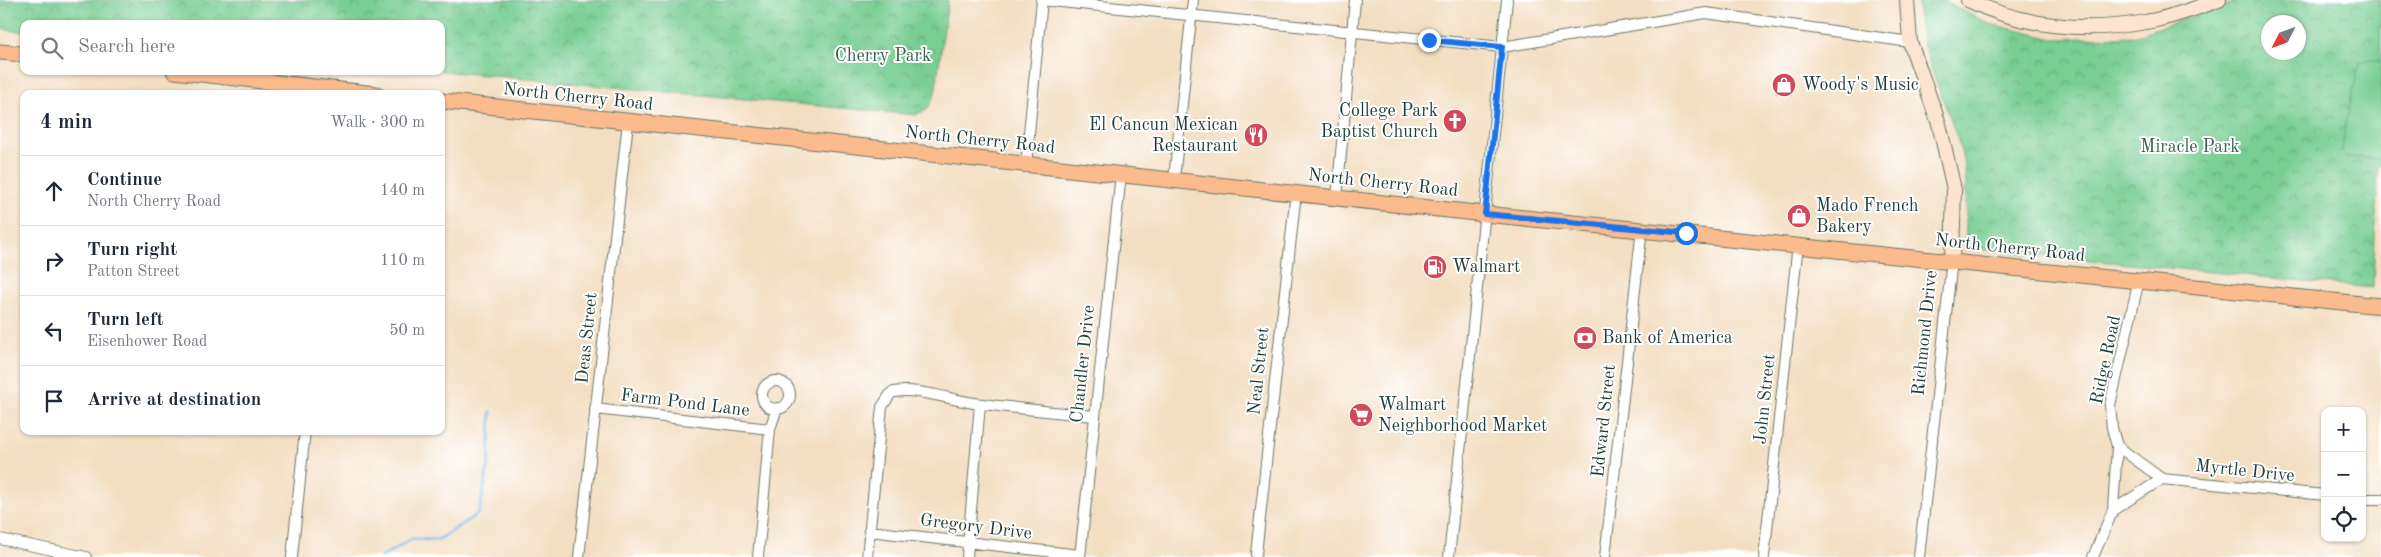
<!DOCTYPE html>
<html lang="en">
<head>
<meta charset="utf-8">
<style>
	:root { --surface:#fff; --page:#f6f6f7; --text:#1f2937; --muted:#747a83; --line:#e0e1e3 }
	body { margin:0; font-family:"Old Standard TT",serif; background:var(--page); color:var(--text) }
	.controls { position:absolute; right:15px; bottom:15px; display:grid; overflow:hidden; border-radius:10px; box-shadow:0 1px 4px #0004 }
	.controls button { width:45px; height:45px; display:grid; place-items:center; padding:0; border:0; border-bottom:1px solid var(--line); background:var(--surface); color:var(--text); font:25px sans-serif }
	.compass { position:absolute; left:2261px; top:15px; width:45px; height:45px; border-radius:50%; background:var(--surface); box-shadow:0 1px 4px #0004; rotate:228deg }
	.stop { position:absolute; width:15px; height:15px; margin:-11px; border:4px solid #1a73e8; border-radius:50%; background:#fff }
	.stop.end { background:#1a73e8; border-color:#fff; box-shadow:0 1px 5px #0008 }
	.list { margin:0; padding:0; list-style:none }
	h2 { display:flex; justify-content:space-between; align-items:center; height:65px; margin:0; padding:0 20px; font-size:21px }
	h2 small { font-size:16px; font-weight:400; color:var(--muted) }
	.list li { display:grid; grid-template-columns:32px 1fr auto; gap:15px; align-items:center; box-sizing:border-box; height:70px; padding:0 20px; border-top:1px solid var(--line) }
	.list b { display:block; font-size:19px; white-space:nowrap }
	.list p { margin:0; font-size:16px; white-space:nowrap; color:var(--muted) }
	.list em { font-size:16px; font-style:normal; color:var(--muted) }
	.icon { flex:none; width:28px; height:28px; fill:none; stroke:currentColor; stroke-width:2; stroke-linecap:round; stroke-linejoin:round }
	.map { position:relative; flex:none; width:2381px; height:557px; overflow:hidden }
	.search { position:absolute; background:var(--surface); box-shadow:0 1px 4px #0004; left:20px; top:20px; width:425px; height:55px; display:flex; align-items:center; gap:12px; box-sizing:border-box; padding:0 18px; border-radius:10px; color:var(--muted); font-size:19px }
	.panel { position:absolute; background:var(--surface); box-shadow:0 1px 4px #0004; left:20px; top:90px; width:425px; height:345px; border-radius:10px }
	.map>svg:first-child { display:block }
	.park { fill:url(#park-crowns); stroke:#4c8664; fill-rule:evenodd }
	.garden { fill:#78ce93; stroke:#4c8664 }
	.lines { fill:none; stroke-linecap:round; stroke-linejoin:round }
	.stream { stroke:#70b1e4; stroke-width:3 }
	.street-casing { stroke:#697565; stroke-width:12 }
	.secondary-casing { stroke:#697565; stroke-width:16 }
	.primary-casing { stroke:#697565; stroke-width:17 }
	.street { stroke:#fff; stroke-width:10 }
	.secondary { stroke:#fde4d1; stroke-width:14 }
	.primary { stroke:#fbbb8d; stroke-width:15 }
	.route { stroke:#1a73e8; stroke-width:6 }
	.labels { text-anchor:middle; dominant-baseline:central; stroke-width:4; stroke-linejoin:round; paint-order:stroke }
	.park-label { font-size:18px; fill:#35614c; stroke:#fff }
	.poi-label { font-size:18px; fill:#1f3d34; stroke:#fff; text-anchor:start }
	.street-label { font-size:18px; fill:#1f3d34; stroke:#fff }
</style>
</head>
<body>
<div class="map">
<svg width="2381" height="557" viewBox="0 0 2381 557">
	<defs>
		<pattern id="park-crowns" width="20" height="18" patternUnits="userSpaceOnUse" patternTransform="scale(1.25)"><rect width="20" height="18" fill="#78ce93"/><path d="M2 6a3 3 0 1 1 6 0M12 15a3 3 0 1 1 6 0" fill="none" stroke="#62a879"/></pattern>
	</defs>
	<rect width="100%" height="100%" fill="#fff"/>
	<filter id="ink" filterUnits="userSpaceOnUse"><feTurbulence type="fractalNoise" baseFrequency=".02" numOctaves="2"/><feDisplacementMap in="SourceGraphic" scale="10" xChannelSelector="R" yChannelSelector="G"/><feConvolveMatrix kernelMatrix="1 2 1 2 8 2 1 2 1" color-interpolation-filters="sRGB"/></filter>
	<filter id="wash" filterUnits="userSpaceOnUse"><feTurbulence type="fractalNoise" baseFrequency=".0096" numOctaves="4" result="noise"/><feDisplacementMap in="SourceGraphic" scale="20" xChannelSelector="R" yChannelSelector="G"/><feGaussianBlur stdDeviation="1.12" result="paint"/><feColorMatrix in="noise" values="0 0 0 0 0 0 0 0 0 0 0 0 0 0 0 0 0 1.4 0 .05"/><feComposite in="paint" operator="in"/></filter>
	<g filter="url(#wash)">
		<rect width="100%" height="100%" fill="#f3dec1"/>
		<!-- park -->
		<path class="park" d="M 0,0 L 948,0 L 935,94 L 928,108 L 916,115 L 441,71 L 441,24 L 24,24 L 24,32 L 0,29 Z
			M 1918,0 L 1942,0 L 1990,24 L 2054,39 L 2134,36 L 2241,0 L 2381,0 L 2381,165 L 2378,166 L 2373,288 L 1966,248 C 1965,224 1968,188 1964,164 C 1953,109 1917,57 1918,0 ZM 2268,22 L 2298,22 L 2298,52 L 2268,52 Z"/>
		<!-- garden -->
		<path class="garden" d="M 2370,60 L 2381,61 L 2381,159 L 2347,157 L 2342,152 L 2345,124 L 2360,62 Z"/>
		<g class="lines">
			<!-- stream -->
			<path class="stream" d="M 381,557 L 412,539 L 438,540 L 479,513 L 489,463 L 491,412"/>
		</g>
	</g>
	<g filter="url(#ink)">
		<g class="lines">
			<!-- street casing -->
			<g class="street-casing">
				<path id="street" d="M 1041,0 L 1502,47 L 1706,13 L 1910,42
					M 1026,164 L 1042,0
					M 1174,179 L 1193,0
					M 1337,197 L 1355,0
					M 2139,280 L 2110,405 L 2112,428 L 2117,446 L 2162,479 L 2325,495
					M762 395a14 14 0 1 1 28 0a14 14 0 1 1-28 0Z
					M 595,409 L 770,429
					M 2362,499 L 2381,499
					M 2113,510 L 2117,446
					M 869,531 L 1080,555
					M 0,539 L 86,557
					M 1256,554 L 1296,192
					M 292,557 L 305,431
					M 579,557 L 628,122
					M 758,557 L 770,429 L 777,408
					M 867,557 L 882,407 L 891,393 C 911,386 952,400 974,403 C 1014,408 1054,412 1094,416
					M 967,557 L 980,404
					M 1080,557 L 1121,174
					M 1449,557 L 1507,0
					M 1605,557 L 1642,228
					M 1764,557 L 1798,244
					M 1919,557 L 1952,260
					M 2093,557 L 2113,510 L 2162,479"/>
			</g>
			<!-- secondary casing -->
			<g class="secondary-casing">
				<path id="secondary" d="M 1907,0 L 1910,42 L 1939,124 L 1954,189 L 1952,260
					M 1968,0 C 2023,27 2086,33 2146,22 C 2171,18 2196,8 2219,0"/>
			</g>
			<!-- primary casing -->
			<g class="primary-casing">
				<path id="primary" d="M 0,52 L 24,54
					M 174,71 L 376,94
					M 441,101 L 1485,214 L 2381,306"/>
			</g>
			<!-- street -->
			<use href="#street" class="street"/>
			<!-- secondary -->
			<use href="#secondary" class="secondary"/>
			<!-- primary -->
			<use href="#primary" class="primary"/>
		</g>
	</g>
	<g class="lines" filter="url(#ink)">
		<!-- route -->
		<path class="route" d="M 1429,40 L 1502,47 L 1485,214 L 1686,233"/>
	</g>
	<!-- icons -->
	<defs>
		<g id="shop-disc" transform="scale(1.25)"><circle r="9.5" fill="#d1495b" stroke="#fff"/><path d="M-5-2.5h2.3a2.7 3.5 0 0 1 5.4 0H5L5.5 6h-11ZM-1.5-2.5h3a1.5 2.3 0 0 0-3 0Z" fill="#fff"/></g>
		<g id="church-disc" transform="scale(1.25)"><circle r="9.5" fill="#d1495b" stroke="#fff"/><path d="M-1.2-6h2.4v3.5h3.3v2.4h-3.3V6h-2.4V-.1h-3.3v-2.4h3.3Z" fill="#fff"/></g>
		<g id="restaurant-disc" transform="scale(1.25)"><circle r="9.5" fill="#d1495b" stroke="#fff"/><path d="M-5-6h1v4h1v-4h1v4h1v-4h1v5L-1.5 .5V6h-2V.5L-5-1ZM5-6V6H3V1.5H1.5Q1.5-4 5-6Z" fill="#fff"/></g>
		<g id="fuel-disc" transform="scale(1.25)"><circle r="9.5" fill="#d1495b" stroke="#fff"/><path d="M-5.5-6h7V0h2V4h1.3V-2.5L3-4.5l.8-.8L6-3V5H2.5V1h-1V6h-7ZM-4.2-4.7v3.2H.2V-4.7Z" fill="#fff"/></g>
		<g id="bank-disc" transform="scale(1.25)"><circle r="9.5" fill="#d1495b" stroke="#fff"/><path d="M-6-4H6V4H-6ZM0-2.3a2.3 2.3 0 1 0 0 4.6a2.3 2.3 0 1 0 0-4.6Z" fill="#fff"/></g>
		<g id="supermarket-disc" transform="scale(1.25)"><circle r="9.5" fill="#d1495b" stroke="#fff"/><path d="M-6-5.5h2.5l.6 2H6L4.5 2H-2.5L-4.4-4H-6ZM-1.5 3.2a1.3 1.3 0 1 0 .1 0ZM3 3.2a1.3 1.3 0 1 0 .1 0Z" fill="#fff"/></g>
	</defs>
	<g fill-rule="evenodd">
		<use href="#shop-disc" x="1784" y="85"/>
		<use href="#church-disc" x="1455" y="121"/>
		<use href="#restaurant-disc" x="1256" y="135"/>
		<use href="#shop-disc" x="1799" y="216"/>
		<use href="#fuel-disc" x="1435" y="267"/>
		<use href="#bank-disc" x="1585" y="338"/>
		<use href="#supermarket-disc" x="1361" y="415"/>
	</g>
	<g class="labels">
		<!-- park labels -->
		<g class="park-label">
			<text x="883" y="56">Cherry Park</text>
			<text x="2190" y="147">Miracle Park</text>
		</g>
		<!-- poi labels -->
		<g class="poi-label">
			<text x="1802" y="85">Woody's Music</text>
			<text x="1438" y="111" text-anchor="end">College Park<tspan x="1438" dy="21">Baptist Church</tspan></text>
			<text x="1238" y="125" text-anchor="end">El Cancun Mexican<tspan x="1238" dy="21">Restaurant</tspan></text>
			<text x="1816" y="206">Mado French<tspan x="1816" dy="21">Bakery</tspan></text>
			<text x="1452" y="267">Walmart</text>
			<text x="1602" y="338">Bank of America</text>
			<text x="1378" y="405">Walmart<tspan x="1378" dy="21">Neighborhood Market</tspan></text>
		</g>
		<!-- street labels -->
		<g class="street-label">
			<text transform="translate(578 97) rotate(6)">North Cherry Road</text>
			<text transform="translate(980 140) rotate(6)">North Cherry Road</text>
			<text transform="translate(1383 183) rotate(6)">North Cherry Road</text>
			<text transform="translate(2010 248) rotate(6)">North Cherry Road</text>
			<text transform="translate(1925 333) rotate(-84)">Richmond Drive</text>
			<text transform="translate(587 338) rotate(-84)">Deas Street</text>
			<text transform="translate(2106 360) rotate(-78)">Ridge Road</text>
			<text transform="translate(1083 364) rotate(-84)">Chandler Drive</text>
			<text transform="translate(1259 371) rotate(-84)">Neal Street</text>
			<text transform="translate(1765 399) rotate(-84)">John Street</text>
			<text transform="translate(685 403) rotate(7)">Farm Pond Lane</text>
			<text transform="translate(1604 421) rotate(-84)">Edward Street</text>
			<text transform="translate(2245 471) rotate(6)">Myrtle Drive</text>
			<text transform="translate(976 527) rotate(7)">Gregory Drive</text>
		</g>
	</g>
</svg>
<div class="controls">
<button>+</button>
<button>−</button>
<button><svg class="icon" aria-label="locate" viewBox="0 0 24 24"><circle cx="12" cy="12" r="6"/><path d="M12 2v4M12 18v4M2 12h4M18 12h4"/></svg></button>
</div>
<svg class="compass" viewBox="-18 -18 36 36"><path d="M0-13l5 13h-10z" fill="#e53935"/><path d="M0 13l5-13h-10z" fill="#747a83"/></svg>
<div class="stop" style="left:1686px;top:233px"></div>
<div class="stop end" style="left:1429px;top:40px"></div>
<div class="search"><svg class="icon" aria-label="search" viewBox="0 0 24 24"><circle cx="10" cy="10" r="6"/><path d="M15 15l6 6"/></svg>Search here</div>
<section class="panel">
<h2>4 min<small>Walk · 300 m</small></h2>
<ul class="list">
<li><svg class="icon" aria-label="ahead" viewBox="0 0 24 24"><path d="M12 20V5M6 11l6-6 6 6"/></svg><div><b>Continue</b><p>North Cherry Road</p></div><em>140 m</em></li>
<li><svg class="icon" aria-label="right" viewBox="0 0 24 24"><path d="M7 20v-9h11M14 6l5 5-5 5"/></svg><div><b>Turn right</b><p>Patton Street</p></div><em>110 m</em></li>
<li><svg class="icon" aria-label="left" viewBox="0 0 24 24"><path d="M17 20v-9H6M10 6l-5 5 5 5"/></svg><div><b>Turn left</b><p>Eisenhower Road</p></div><em>50 m</em></li>
<li><svg class="icon" aria-label="arrive" viewBox="0 0 24 24"><path d="M6 21V4h12l-3 4 3 4H6"/></svg><div><b>Arrive at destination</b></div></li>
</ul>
</section>
</div>
</body>
</html>
